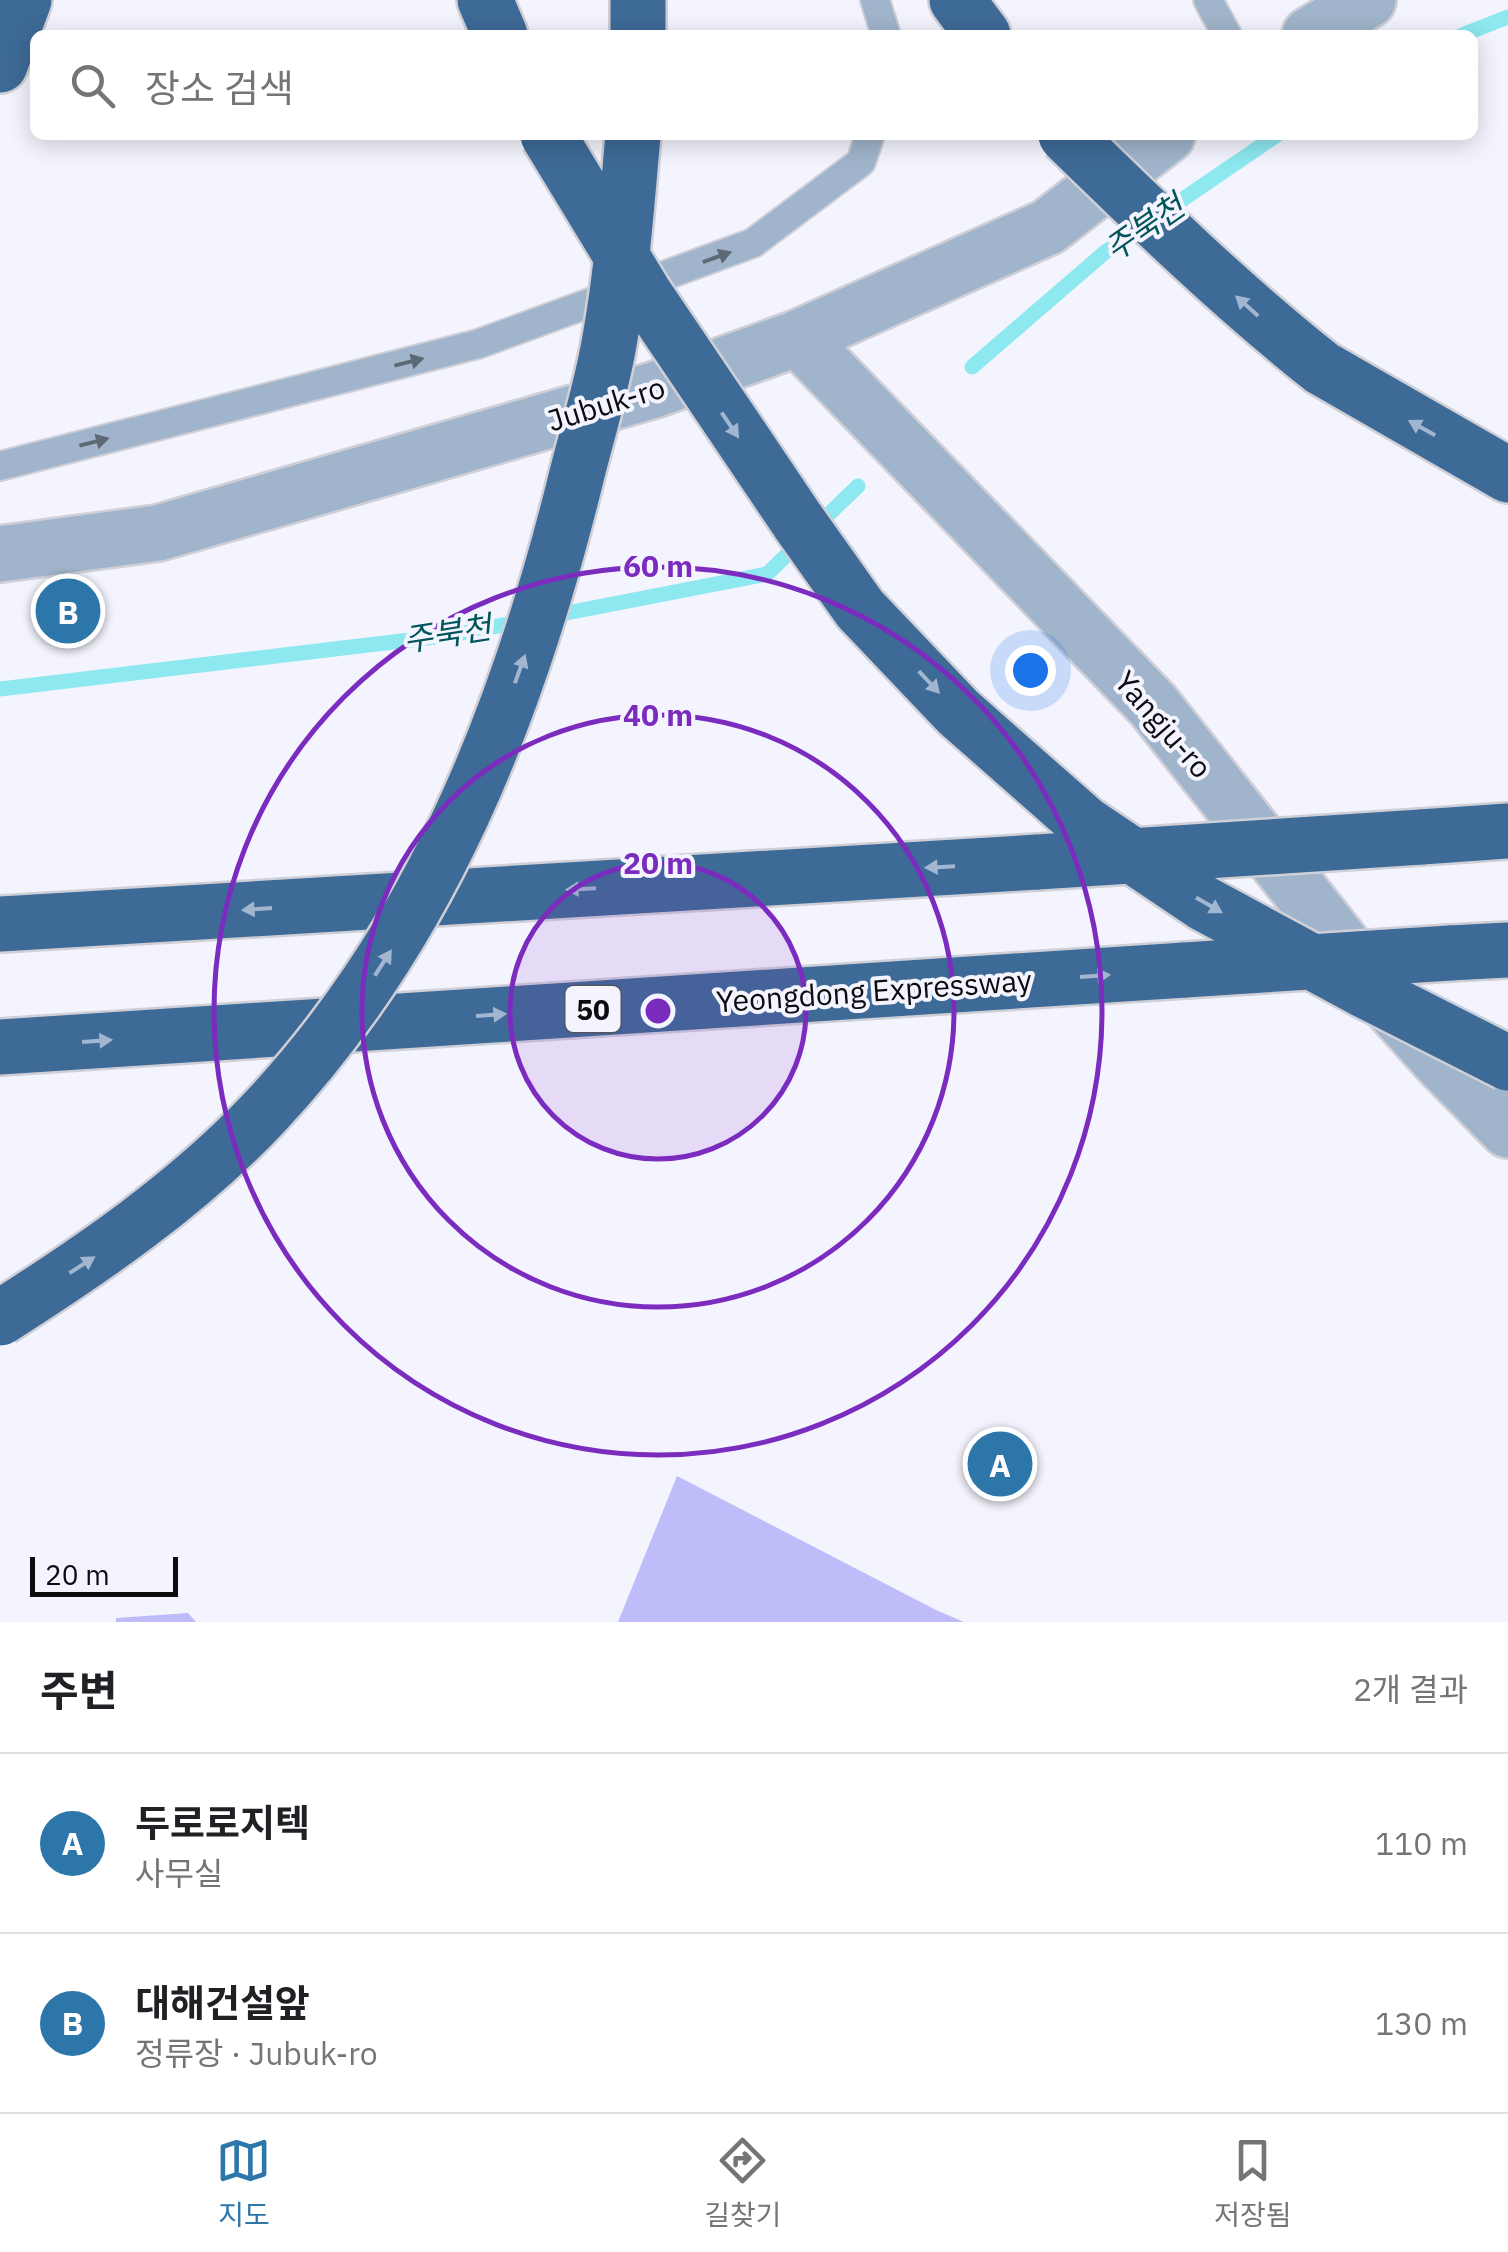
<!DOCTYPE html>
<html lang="ko">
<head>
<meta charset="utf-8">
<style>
	:root { --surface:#fff; --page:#f6f6f6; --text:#202124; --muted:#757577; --line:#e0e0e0; --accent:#2c76a9 }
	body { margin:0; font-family:"IBM Plex Sans","Noto Sans KR",sans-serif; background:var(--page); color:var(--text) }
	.scale { position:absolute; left:30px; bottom:25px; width:148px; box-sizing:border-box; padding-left:10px; border:5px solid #0c0c0f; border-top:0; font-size:28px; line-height:35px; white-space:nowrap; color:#0c0c0f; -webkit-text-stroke:8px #f4f4fe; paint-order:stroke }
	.you { position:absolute; left:1030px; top:670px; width:35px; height:35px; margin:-25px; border:8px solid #fff; border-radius:50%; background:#1a73e8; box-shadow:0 0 0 15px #1a73e833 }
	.badge { display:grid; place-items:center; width:65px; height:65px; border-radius:50%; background:var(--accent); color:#fff; font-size:32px; font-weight:700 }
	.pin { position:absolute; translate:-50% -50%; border:5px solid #fff; box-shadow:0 2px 10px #0006 }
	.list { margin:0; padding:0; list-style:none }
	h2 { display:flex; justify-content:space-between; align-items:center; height:130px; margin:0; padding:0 40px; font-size:42px }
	h2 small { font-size:32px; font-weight:400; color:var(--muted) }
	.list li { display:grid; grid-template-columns:65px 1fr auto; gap:30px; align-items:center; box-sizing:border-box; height:180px; padding:0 40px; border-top:2px solid var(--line) }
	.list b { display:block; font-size:38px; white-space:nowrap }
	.list p { margin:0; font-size:32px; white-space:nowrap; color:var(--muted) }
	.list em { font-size:32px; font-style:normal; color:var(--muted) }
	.icon { flex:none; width:55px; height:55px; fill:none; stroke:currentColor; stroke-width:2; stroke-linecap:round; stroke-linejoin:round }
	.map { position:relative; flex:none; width:1508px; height:1622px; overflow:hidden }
	.search { position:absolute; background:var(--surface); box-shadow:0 5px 25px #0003; left:30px; right:30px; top:30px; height:110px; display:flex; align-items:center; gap:25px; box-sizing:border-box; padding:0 35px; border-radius:15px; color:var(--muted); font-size:38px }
	.sheet { height:490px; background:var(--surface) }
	nav { display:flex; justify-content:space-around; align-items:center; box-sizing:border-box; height:140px; border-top:2px solid var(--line); background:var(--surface); font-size:28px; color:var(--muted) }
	nav a { display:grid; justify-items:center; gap:5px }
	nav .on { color:var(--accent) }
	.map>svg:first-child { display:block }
	.green { fill:#bfbcfa }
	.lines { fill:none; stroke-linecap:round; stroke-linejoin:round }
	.stream { stroke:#8de8ef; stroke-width:15 }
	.service-casing { stroke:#cfcfd8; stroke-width:32 }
	.tertiary-casing { stroke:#cfcfd8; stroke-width:60 }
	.motorway-casing { stroke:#cfcfd8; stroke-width:60 }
	.service { stroke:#a0b5cb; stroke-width:28 }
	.tertiary { stroke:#a0b5cb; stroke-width:55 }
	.motorway { stroke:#3e6a97; stroke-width:55 }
	.motorway-bridge-casing { stroke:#cfcfd8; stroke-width:60; stroke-linecap:butt }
	.motorway-bridge { stroke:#3e6a97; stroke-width:55 }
	.oneway { fill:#5d6976 }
	.oneway2 { fill:#a2b6d0 }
	.ring { fill:none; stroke:#7b2cbf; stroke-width:5 }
	.labels { text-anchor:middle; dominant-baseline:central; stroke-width:8; stroke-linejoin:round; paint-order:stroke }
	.shield { fill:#f4f4fe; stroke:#525257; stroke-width:2.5 }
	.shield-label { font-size:28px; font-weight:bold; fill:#0c0c0f }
	.street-label { font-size:30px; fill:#0c0c0f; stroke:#f4f4fe }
	.water-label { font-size:32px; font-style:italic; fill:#00555a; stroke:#f4f4fe }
	.centre { fill:#7b2cbf; stroke:#f4f4fe; stroke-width:5 }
	.ring-label { font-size:30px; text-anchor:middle; font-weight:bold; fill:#7b2cbf; stroke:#f4f4fe; stroke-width:8; stroke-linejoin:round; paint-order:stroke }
</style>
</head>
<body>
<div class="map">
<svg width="1508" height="1622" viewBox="0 0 1508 1622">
	<rect width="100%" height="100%" fill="#f4f4fe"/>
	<!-- green -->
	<path class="green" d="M 677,1476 L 936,1610 L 964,1622 L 618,1622 Z
		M 188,1613 L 196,1622 L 116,1622 L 116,1618 Z"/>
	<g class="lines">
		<!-- stream -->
		<path class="stream" d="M 1462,35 L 1508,17
			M 972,367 L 1104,253 L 1277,135
			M 551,616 L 767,574 L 858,486
			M 0,689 L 452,635 L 523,621"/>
		<!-- service casing -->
		<g class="service-casing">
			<path id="service" d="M 875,0 L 886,35
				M 1208,0 L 1227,35
				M 0,466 L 478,344 L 753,243 L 861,162 L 870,135"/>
		</g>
		<!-- tertiary casing -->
		<g class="tertiary-casing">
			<path id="tertiary" d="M 1310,35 L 1368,0
				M 798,338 L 1153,705 L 1395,1011 L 1441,1062 L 1508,1130
				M 0,554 L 158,533 L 654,390 L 798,338 L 1048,227 L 1167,135"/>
		</g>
		<!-- motorway casing -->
		<g class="motorway-casing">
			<path id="motorway" d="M 485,0 L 500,35
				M 638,0 L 638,35
				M 957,0 L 983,35
				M 0,65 L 24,0
				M 1322,368 L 1508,475
				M 1421,837 L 1508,831
				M 0,924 L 1038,862
				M 1450,953 L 1508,950
				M 0,1047 L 1185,970"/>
		</g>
		<!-- service -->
		<use href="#service" class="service"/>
		<!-- tertiary -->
		<use href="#tertiary" class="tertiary"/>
		<!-- motorway -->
		<use href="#motorway" class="motorway"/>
		<!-- motorway-bridge casing -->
		<g class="motorway-bridge-casing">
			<path id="motorway-bridge" d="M 548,135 L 644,293 L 797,520 L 860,609 L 958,712 L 1084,823 L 1203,903 L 1366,991 L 1508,1063
				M 1066,135 C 1149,216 1231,296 1322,368
				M 1038,862 L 1421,837
				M 1185,970 L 1450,953
				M 0,1318 C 94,1258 185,1196 262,1115 C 433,934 520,708 578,470 C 589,427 603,382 610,338 C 622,271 627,203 633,135"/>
		</g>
		<!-- motorway-bridge -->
		<use href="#motorway-bridge" class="motorway-bridge"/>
	</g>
	<!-- one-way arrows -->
	<defs><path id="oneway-solid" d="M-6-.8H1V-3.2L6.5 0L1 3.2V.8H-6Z" transform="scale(2.5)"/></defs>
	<g class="oneway">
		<use href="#oneway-solid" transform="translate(717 257) rotate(-20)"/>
		<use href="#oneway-solid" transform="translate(409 362) rotate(-14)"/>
		<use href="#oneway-solid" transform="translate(94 442) rotate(-14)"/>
	</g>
	<g class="oneway2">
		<use href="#oneway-solid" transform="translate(1247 306) rotate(-138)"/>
		<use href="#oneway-solid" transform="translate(730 425) rotate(56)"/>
		<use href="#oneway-solid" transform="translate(1422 428) rotate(-151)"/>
		<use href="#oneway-solid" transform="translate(520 669) rotate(-70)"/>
		<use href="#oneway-solid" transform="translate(929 682) rotate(47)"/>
		<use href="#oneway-solid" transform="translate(940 867) rotate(177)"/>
		<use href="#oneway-solid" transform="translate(581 889) rotate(177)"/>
		<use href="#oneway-solid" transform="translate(1209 905) rotate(30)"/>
		<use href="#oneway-solid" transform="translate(257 909) rotate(176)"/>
		<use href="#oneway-solid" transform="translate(383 963) rotate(-57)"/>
		<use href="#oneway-solid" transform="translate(1095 976) rotate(-4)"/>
		<use href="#oneway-solid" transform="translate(491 1015) rotate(-4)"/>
		<use href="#oneway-solid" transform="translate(97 1041) rotate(-4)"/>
		<use href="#oneway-solid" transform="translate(82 1265) rotate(-33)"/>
	</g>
	<!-- distance rings -->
	<circle cx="658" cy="1011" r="148" fill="#7b2cbf" fill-opacity=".12"/>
	<g class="ring">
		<circle cx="658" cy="1011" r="148"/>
		<circle cx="658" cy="1011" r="296"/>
		<circle cx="658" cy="1011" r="444"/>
	</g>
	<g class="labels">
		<!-- shield labels -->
		<rect class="shield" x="565.5" y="986" width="55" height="46" rx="8"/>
		<g class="shield-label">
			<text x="593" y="1009">50</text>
		</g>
		<!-- street labels -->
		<g class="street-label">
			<text transform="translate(606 403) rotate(-17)">Jubuk-ro</text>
			<text transform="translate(1164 724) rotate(49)">Yangju-ro</text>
			<text transform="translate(874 990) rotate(-4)">Yeongdong Expressway</text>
		</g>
		<!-- water labels -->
		<g class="water-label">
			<text transform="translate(1144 227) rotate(-35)">주북천</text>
			<text transform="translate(447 633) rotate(-9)">주북천</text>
		</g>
	</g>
	<circle cx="658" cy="1011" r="15" class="centre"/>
	<g class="ring-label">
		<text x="658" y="577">60 m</text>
		<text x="658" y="726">40 m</text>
		<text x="658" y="874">20 m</text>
	</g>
</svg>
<div class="scale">20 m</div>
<div class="you"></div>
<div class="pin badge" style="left:1000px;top:1464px">A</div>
<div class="pin badge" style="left:68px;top:611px">B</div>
<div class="search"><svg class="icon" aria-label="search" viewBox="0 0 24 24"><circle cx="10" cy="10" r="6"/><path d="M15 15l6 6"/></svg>장소 검색</div>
</div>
<section class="sheet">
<h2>주변<small>2개 결과</small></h2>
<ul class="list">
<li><span class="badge">A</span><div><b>두로로지텍</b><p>사무실</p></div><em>110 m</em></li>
<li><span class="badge">B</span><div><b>대해건설앞</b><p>정류장 · Jubuk-ro</p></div><em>130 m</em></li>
</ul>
</section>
<nav>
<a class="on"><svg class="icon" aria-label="map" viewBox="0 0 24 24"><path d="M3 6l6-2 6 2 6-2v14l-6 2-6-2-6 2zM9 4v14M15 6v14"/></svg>지도</a>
<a><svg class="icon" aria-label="directions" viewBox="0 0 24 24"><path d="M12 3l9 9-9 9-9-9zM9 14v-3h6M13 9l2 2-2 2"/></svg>길찾기</a>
<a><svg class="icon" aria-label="saved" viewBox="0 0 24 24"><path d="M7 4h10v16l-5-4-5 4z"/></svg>저장됨</a>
</nav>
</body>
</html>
